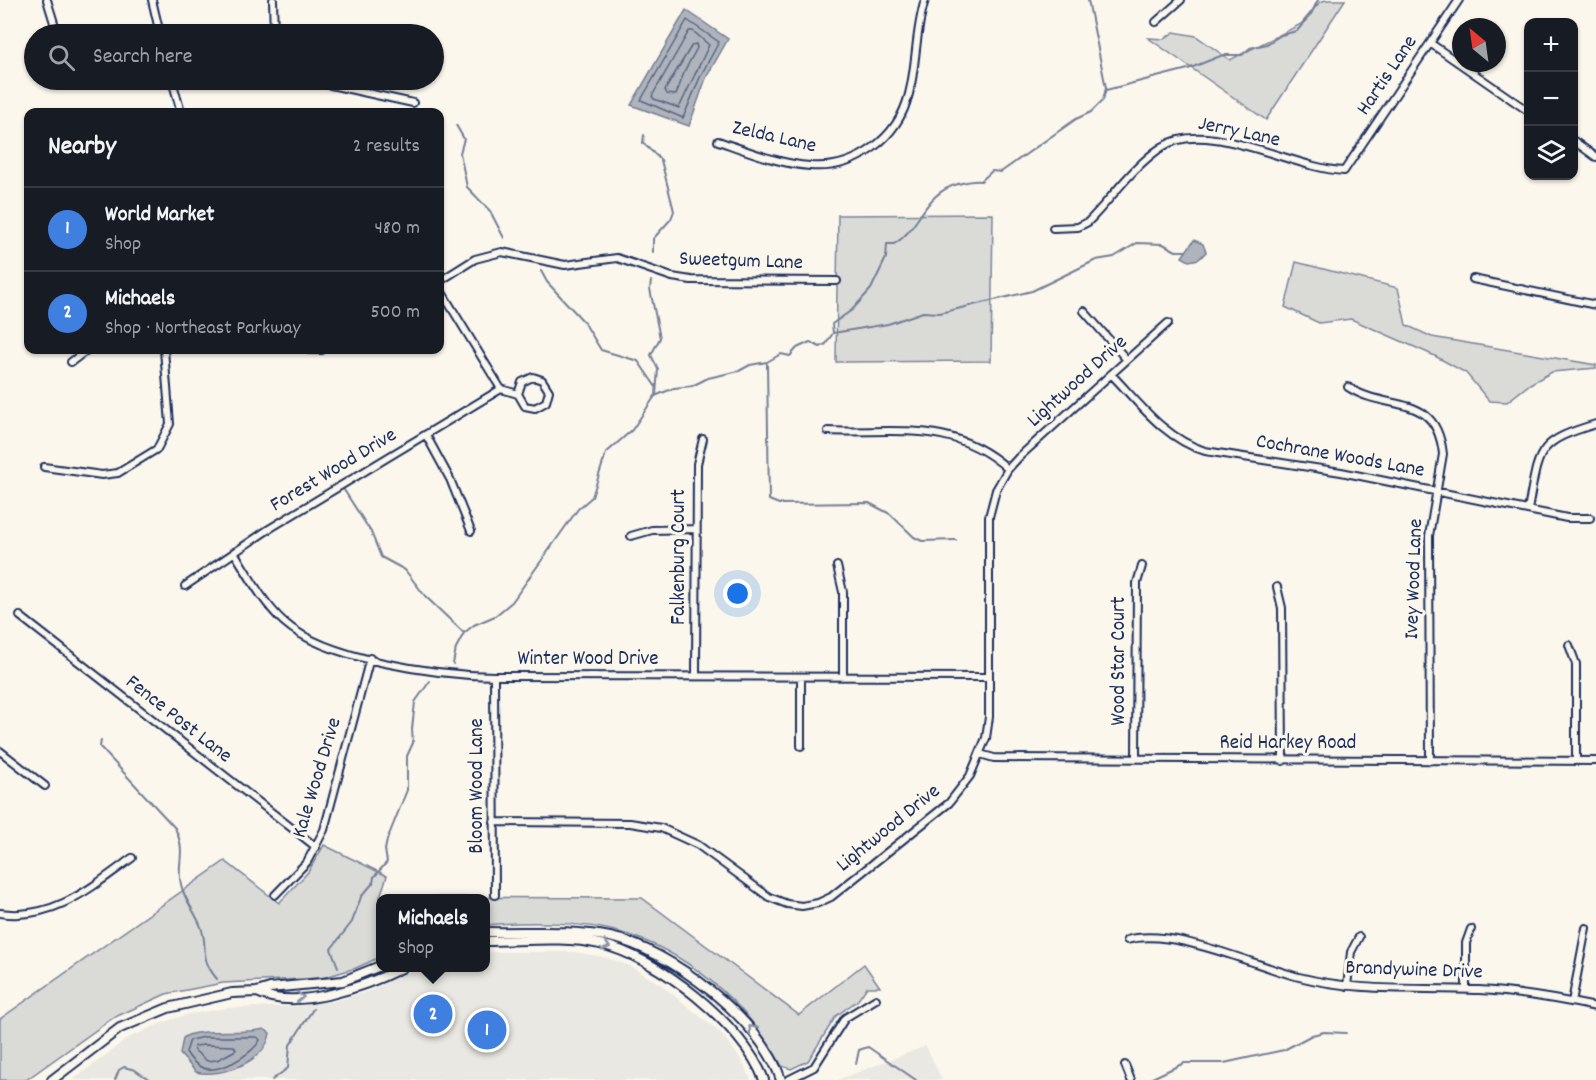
<!DOCTYPE html>
<html lang="en">
<head>
<meta charset="utf-8">
<style>
	:root { --surface:#171b24; --page:#242831; --text:#f1f3f6; --muted:#9ea1a6; --line:#363941; --accent:#919bb2 }
	body { margin:0; font-family:Dekko,sans-serif; background:var(--page); color:var(--text) }
	.controls { position:absolute; right:18px; top:18px; display:grid; overflow:hidden; border-radius:12px; box-shadow:0 2px 4px #0004 }
	.controls button { width:54px; height:54px; display:grid; place-items:center; padding:0; border:0; border-bottom:2px solid var(--line); background:var(--surface); color:var(--text); font:30px sans-serif }
	.compass { position:absolute; left:1452px; top:18px; width:54px; height:54px; border-radius:50%; background:var(--surface); box-shadow:0 2px 4px #0004; rotate:331deg }
	.you { position:absolute; left:738px; top:594px; width:21px; height:21px; margin:-15px; border:4px solid #fff; border-radius:50%; background:#1a73e8; box-shadow:0 0 0 9px #1a73e833 }
	.badge { display:grid; place-items:center; width:39px; height:39px; border-radius:50%; background:var(--accent); color:#fff; font-size:20px; font-weight:700 }
	.pin { position:absolute; translate:-50% -50%; border:3px solid #fff; box-shadow:0 2px 6px #0006 }
	.popup { position:absolute; left:376px; top:894px; width:114px; height:78px; box-sizing:border-box; display:grid; place-content:center; border-radius:12px; background:var(--surface); filter:drop-shadow(0 2px 4px #0005); font-size:20px; white-space:nowrap; color:var(--muted) }
	.popup b { font-size:22px; color:var(--text) }
	.popup::after { content:''; position:absolute; left:50%; top:100%; margin-left:-12px; border:12px solid transparent; border-top-color:var(--surface) }
	.list { margin:0; padding:0; list-style:none }
	h2 { display:flex; justify-content:space-between; align-items:center; height:78px; margin:0; padding:0 24px; font-size:26px }
	h2 small { font-size:20px; font-weight:400; color:var(--muted) }
	.list li { display:grid; grid-template-columns:39px 1fr auto; gap:18px; align-items:center; box-sizing:border-box; height:84px; padding:0 24px; border-top:2px solid var(--line) }
	.list b { display:block; font-size:22px; white-space:nowrap }
	.list p { margin:0; font-size:20px; white-space:nowrap; color:var(--muted) }
	.list em { font-size:20px; font-style:normal; color:var(--muted) }
	.icon { flex:none; width:33px; height:33px; fill:none; stroke:currentColor; stroke-width:2; stroke-linecap:round; stroke-linejoin:round }
	.map { position:relative; flex:none; width:1596px; height:1080px; overflow:hidden }
	.search { position:absolute; background:var(--surface); box-shadow:0 2px 4px #0004; left:24px; top:24px; width:420px; height:66px; display:flex; align-items:center; gap:15px; box-sizing:border-box; padding:0 21px; border-radius:33px; color:var(--muted); font-size:22px }
	.panel { position:absolute; background:var(--surface); box-shadow:0 2px 4px #0004; left:24px; top:108px; width:420px; height:246px; border-radius:12px }
	.map>svg:first-child { display:block }
	.built { fill:#eae8e2 }
	.green { fill:#dadad7; stroke:#7a849a; stroke-width:1.5 }
	.water { fill:#afb3bb; stroke:#747e96; stroke-width:1.5 }
	.lines { fill:none; stroke-linecap:round; stroke-linejoin:round }
	.shore { stroke:#566483; stroke-width:1.5 }
	.stream { stroke:#747e96; stroke-width:2 }
	.minor-casing { stroke:#1b2f5e; stroke-width:10 }
	.tertiary-casing { stroke:#1b2f5e; stroke-width:12 }
	.minor { stroke:#fbf7ec; stroke-width:6 }
	.tertiary { stroke:#fbf7ec; stroke-width:8 }
	.oneway { stroke:#8b93a5 }
	.labels { text-anchor:middle; dominant-baseline:central; stroke-width:6; stroke-linejoin:round; paint-order:stroke }
	.street-label { font-size:21px; fill:#1b2f5e; stroke:#fbf7ec }
</style>
</head>
<body>
<div class="map">
<svg width="1596" height="1080" viewBox="0 0 1596 1080">
	<rect width="100%" height="100%" fill="#fbf7ec"/>
	<filter id="ink" filterUnits="userSpaceOnUse"><feTurbulence type="fractalNoise" baseFrequency=".0167" numOctaves="2"/><feDisplacementMap in="SourceGraphic" scale="12" xChannelSelector="R" yChannelSelector="G"/><feConvolveMatrix kernelMatrix="1 2 1 2 8 2 1 2 1" color-interpolation-filters="sRGB"/></filter>
	<g filter="url(#ink)">
		<!-- built -->
		<path class="built" d="M 486,952 L 575,952 L 608,958 L 630,966 L 660,984 L 721,1033 L 742,1061 L 751,1080 L 73,1080 L 128,1038 L 164,1022 L 189,1014 L 227,1008 L 300,1006 L 335,1001 L 369,991 L 418,968 L 486,968 Z
			M 926,1046 L 942,1080 L 837,1080 Z"/>
		<!-- green -->
		<path class="green" d="M 1326,0 L 1345,0 L 1266,120 L 1148,38 L 1164,39 L 1174,32 L 1196,36 L 1230,60 L 1301,24 L 1320,2 Z
			M 993,214 L 991,361 L 836,362 L 838,215 Z
			M 1296,262 L 1398,288 L 1406,325 L 1432,337 L 1596,365 L 1596,368 L 1552,372 L 1530,384 L 1507,402 L 1489,401 L 1466,373 L 1435,356 L 1351,319 L 1319,323 L 1285,307 Z
			M 324,845 L 387,876 L 380,897 L 642,898 L 799,1015 L 864,964 L 880,987 L 867,987 L 858,1000 L 836,1016 L 808,1061 L 791,1069 L 782,1066 C 750,1009 696,958 632,936 C 590,921 530,921 486,925 L 486,898 L 380,898 L 380,957 L 356,968 L 322,978 L 223,983 L 166,994 L 113,1018 L 26,1080 L 0,1080 L 0,1019 L 225,861 L 279,903 L 308,872 Z"/>
		<!-- water -->
		<path class="water" d="M 686,10 L 728,39 L 706,78 L 689,126 L 631,105 Z
			M 1194,240 L 1203,244 L 1206,252 L 1199,259 L 1189,261 L 1182,257 Z
			M 264,1029 L 270,1033 C 266,1062 221,1078 196,1072 L 180,1054 L 183,1038 C 195,1027 243,1035 264,1029 Z"/>
		<g class="lines">
			<!-- shore -->
			<path class="shore" d="M 687,20 L 719,42 L 701,75 L 683,118 L 641,100 Z
				M 689,31 L 693,31 L 709,45 L 679,108 L 654,99 L 652,96 Z
				M 696,44 L 697,48 L 685,70 L 676,95 L 667,94 L 665,90 L 692,45 Z
				M 204,1037 L 257,1037 L 260,1040 C 252,1055 216,1077 199,1066 C 194,1063 189,1057 186,1052 L 190,1040 Z
				M 204,1045 L 234,1046 L 236,1050 L 217,1060 L 207,1061 L 194,1050 L 195,1046 Z"/>
			<!-- stream -->
			<path class="stream" d="M 1106,90 L 1188,69 L 1223,55 L 1242,55 L 1250,48 L 1267,44 L 1281,35 L 1297,31 L 1311,14 L 1318,0
				M 456,125 L 464,139 L 460,153 L 467,187 L 490,211 L 504,238
				M 644,135 L 643,143 L 661,160 L 674,211 L 671,219 L 653,239 L 653,252
				M 541,271 L 547,282 L 584,322 L 601,350 L 638,361 L 656,387
				M 651,281 L 650,289 L 660,338 L 651,355 L 658,369 L 656,395
				M 833,333 L 832,324 L 852,310 L 871,289 L 886,258 L 887,244 L 894,244 C 921,228 923,193 958,184 C 966,182 972,180 981,181 L 992,171 L 1001,172 L 1076,119 L 1091,112 L 1103,100 L 1106,88 L 1088,0
				M 767,364 L 769,500 L 779,504 L 869,503 L 890,514 L 914,537 L 922,541 L 956,540
				M 344,490 L 371,532 L 381,557 L 405,570 L 425,596 L 464,633
				M 453,664 L 456,648 L 464,633 L 474,625 L 495,616 L 512,602 L 578,509 L 592,497 L 606,453 L 632,430 L 655,396 L 674,388 L 692,386 L 708,378 L 739,371 L 750,365 L 767,362 L 781,354 L 790,356 L 797,348 L 810,342 L 820,347 L 826,344 L 833,333 L 888,324 L 923,312 L 940,313 L 1032,291 L 1096,260 L 1114,257 L 1137,243 L 1163,244 L 1176,251 L 1186,251
				M 101,740 L 100,747 L 175,828 C 186,852 178,858 180,879 C 182,897 195,911 201,927 C 209,950 198,956 217,979
				M 338,967 L 331,949 L 352,922 L 361,897 L 373,883 L 374,877 L 387,862 L 385,850 L 387,840 L 407,790 L 407,756 L 413,743 L 412,729 L 415,702 L 430,681
				M 856,1064 L 859,1050 L 868,1047 L 916,1080
				M 115,1080 L 119,1070 L 124,1067 L 135,1070 L 150,1080
				M 272,1080 L 288,1068 L 290,1045 L 313,1009
				M 1148,1080 L 1184,1063 L 1224,1063 L 1284,1050 L 1312,1035 L 1324,1032 L 1346,1033"/>
			<!-- minor casing -->
			<g class="minor-casing">
				<path id="minor" d="M 47,0 L 55,26
					M 152,0 L 160,34
					M 273,0 L 274,34
					M 1156,22 L 1181,0
					M 1430,43 L 1528,111
					M 172,80 L 181,112
					M 308,80 L 413,103
					M 718,141 C 748,151 779,164 810,166 C 856,170 898,138 909,94 C 917,63 915,31 925,0
					M 1574,141 L 1596,157
					M 1053,228 L 1078,227 L 1088,222 C 1113,197 1132,167 1162,147 C 1208,117 1292,169 1344,171 L 1459,0
					M 1473,279 L 1596,305
					M 440,281 L 475,259 L 502,252 L 565,265 L 617,258 L 672,277 L 691,280 L 837,281
					M 440,289 L 501,389
					M 1084,311 L 1127,360
					M 309,350 L 322,350
					M 71,362 L 87,350
					M 1111,374 C 1139,403 1165,439 1205,451 L 1341,472 L 1567,518 L 1590,518
					M 1348,387 C 1387,413 1436,390 1443,454 L 1429,536 L 1430,761
					M 501,389 L 518,394 L 525,406 L 535,408 L 546,402 L 549,391 L 542,380 L 533,377 L 522,382 L 518,394
					M 828,431 C 896,434 953,419 1008,469
					M 426,435 L 450,479 L 471,531
					M 44,467 L 102,475 L 118,473 L 157,449 L 170,424 L 164,350
					M 1528,510 C 1539,450 1535,442 1596,424
					M 631,536 L 652,530 L 696,529
					M 234,552 C 249,576 263,603 284,622 C 326,660 438,675 494,676 L 989,677
					M 837,566 L 843,592 L 843,676
					M 185,586 L 269,529 L 501,389
					M 1277,587 L 1282,608 L 1283,761
					M 20,616 L 316,847
					M 1569,645 L 1576,664 L 1576,761
					M 494,676 L 495,895
					M 696,676 L 697,464 L 703,439
					M 801,746 L 801,677
					M 0,751 L 45,786
					M 980,754 L 994,758 L 1596,761
					M 1136,759 L 1137,583 L 1142,566
					M 494,822 L 630,823 L 661,828 L 698,845 L 769,897 L 787,904 L 802,906 L 818,903 L 831,897 L 949,803 L 970,776 L 986,738 L 989,717 L 989,517 L 996,490 L 1008,469 L 1019,457 L 1168,323
					M 275,895 L 307,862 L 324,830 L 370,658
					M 0,913 C 53,921 92,887 132,858
					M 1127,940 C 1174,927 1252,965 1299,977 C 1362,993 1416,987 1479,990 C 1519,992 1557,999 1596,1007
					M 1347,986 L 1351,952 L 1359,937
					M 1466,989 L 1466,943 L 1471,929
					M 1572,1002 L 1586,928
					M 1125,1065 L 1131,1080
					M 788,1080 L 814,1067 L 845,1018 L 876,999"/>
			</g>
			<!-- tertiary casing -->
			<g class="tertiary-casing">
				<path id="tertiary" d="M 486,932 C 526,933 570,929 610,937 C 669,949 763,1021 781,1080
					M 486,941 C 523,941 563,936 600,944 C 656,956 744,1025 764,1080
					M 257,992 C 296,1012 366,986 402,968
					M 52,1080 L 120,1028 L 168,1008 L 232,993 L 257,992 L 270,988 L 343,981 L 380,966"/>
			</g>
			<!-- minor -->
			<use href="#minor" class="minor"/>
			<!-- tertiary -->
			<use href="#tertiary" class="tertiary"/>
		</g>
		<!-- one-way arrows -->
		<defs><path id="oneway-chevron" d="M-2-3.5L2.5 0L-2 3.5" fill="none" stroke-width="1.6" stroke-linecap="round" stroke-linejoin="round" transform="scale(1.5)"/></defs>
		<g class="oneway">
			<use href="#oneway-chevron" transform="translate(606 946) rotate(15)"/>
			<use href="#oneway-chevron" transform="translate(300 997) rotate(-1)"/>
			<use href="#oneway-chevron" transform="translate(752 1029) rotate(-130)"/>
		</g>
	</g>
	<g class="labels">
		<!-- street labels -->
		<g class="street-label">
			<text transform="translate(1388 76) rotate(-56)">Hartis Lane</text>
			<text transform="translate(1239 133) rotate(12)">Jerry Lane</text>
			<text transform="translate(774 138) rotate(13)">Zelda Lane</text>
			<text transform="translate(741 262) rotate(2)">Sweetgum Lane</text>
			<text transform="translate(1078 382) rotate(-42)">Lightwood Drive</text>
			<text transform="translate(1340 457) rotate(10)">Cochrane Woods Lane</text>
			<text transform="translate(334 471) rotate(-31)">Forest Wood Drive</text>
			<text transform="translate(680 557) rotate(-90)">Falkenburg Court</text>
			<text transform="translate(1415 579) rotate(-88)">Ivey Wood Lane</text>
			<text x="588" y="660">Winter Wood Drive</text>
			<text transform="translate(1120 661) rotate(-90)">Wood Star Court</text>
			<text transform="translate(178 720) rotate(38)">Fence Post Lane</text>
			<text x="1288" y="744">Reid Harkey Road</text>
			<text transform="translate(318 778) rotate(-73)">Kale Wood Drive</text>
			<text transform="translate(478 786) rotate(-90)">Bloom Wood Lane</text>
			<text transform="translate(889 829) rotate(-39)">Lightwood Drive</text>
			<text transform="translate(1414 971) rotate(2)">Brandywine Drive</text>
		</g>
	</g>
</svg>
<div class="controls">
<button>+</button>
<button>−</button>
<button><svg class="icon" aria-label="layers" viewBox="0 0 24 24"><path d="M12 4l9 5-9 5-9-5zM3 14l9 5 9-5"/></svg></button>
</div>
<svg class="compass" viewBox="-18 -18 36 36"><path d="M0-13l5 13h-10z" fill="#e53935"/><path d="M0 13l5-13h-10z" fill="#9ea1a6"/></svg>
<div class="you"></div>
<div class="pin badge" style="left:487px;top:1030px;background:#3f7fe0">1</div>
<div class="pin badge" style="left:433px;top:1014px;background:#3f7fe0">2</div>
<div class="popup"><b>Michaels</b>Shop</div>
<div class="search"><svg class="icon" aria-label="search" viewBox="0 0 24 24"><circle cx="10" cy="10" r="6"/><path d="M15 15l6 6"/></svg>Search here</div>
<section class="panel">
<h2>Nearby<small>2 results</small></h2>
<ul class="list">
<li><span class="badge" style="background:#3f7fe0">1</span><div><b>World Market</b><p>Shop</p></div><em>480 m</em></li>
<li><span class="badge" style="background:#3f7fe0">2</span><div><b>Michaels</b><p>Shop · Northeast Parkway</p></div><em>500 m</em></li>
</ul>
</section>
</div>
</body>
</html>
